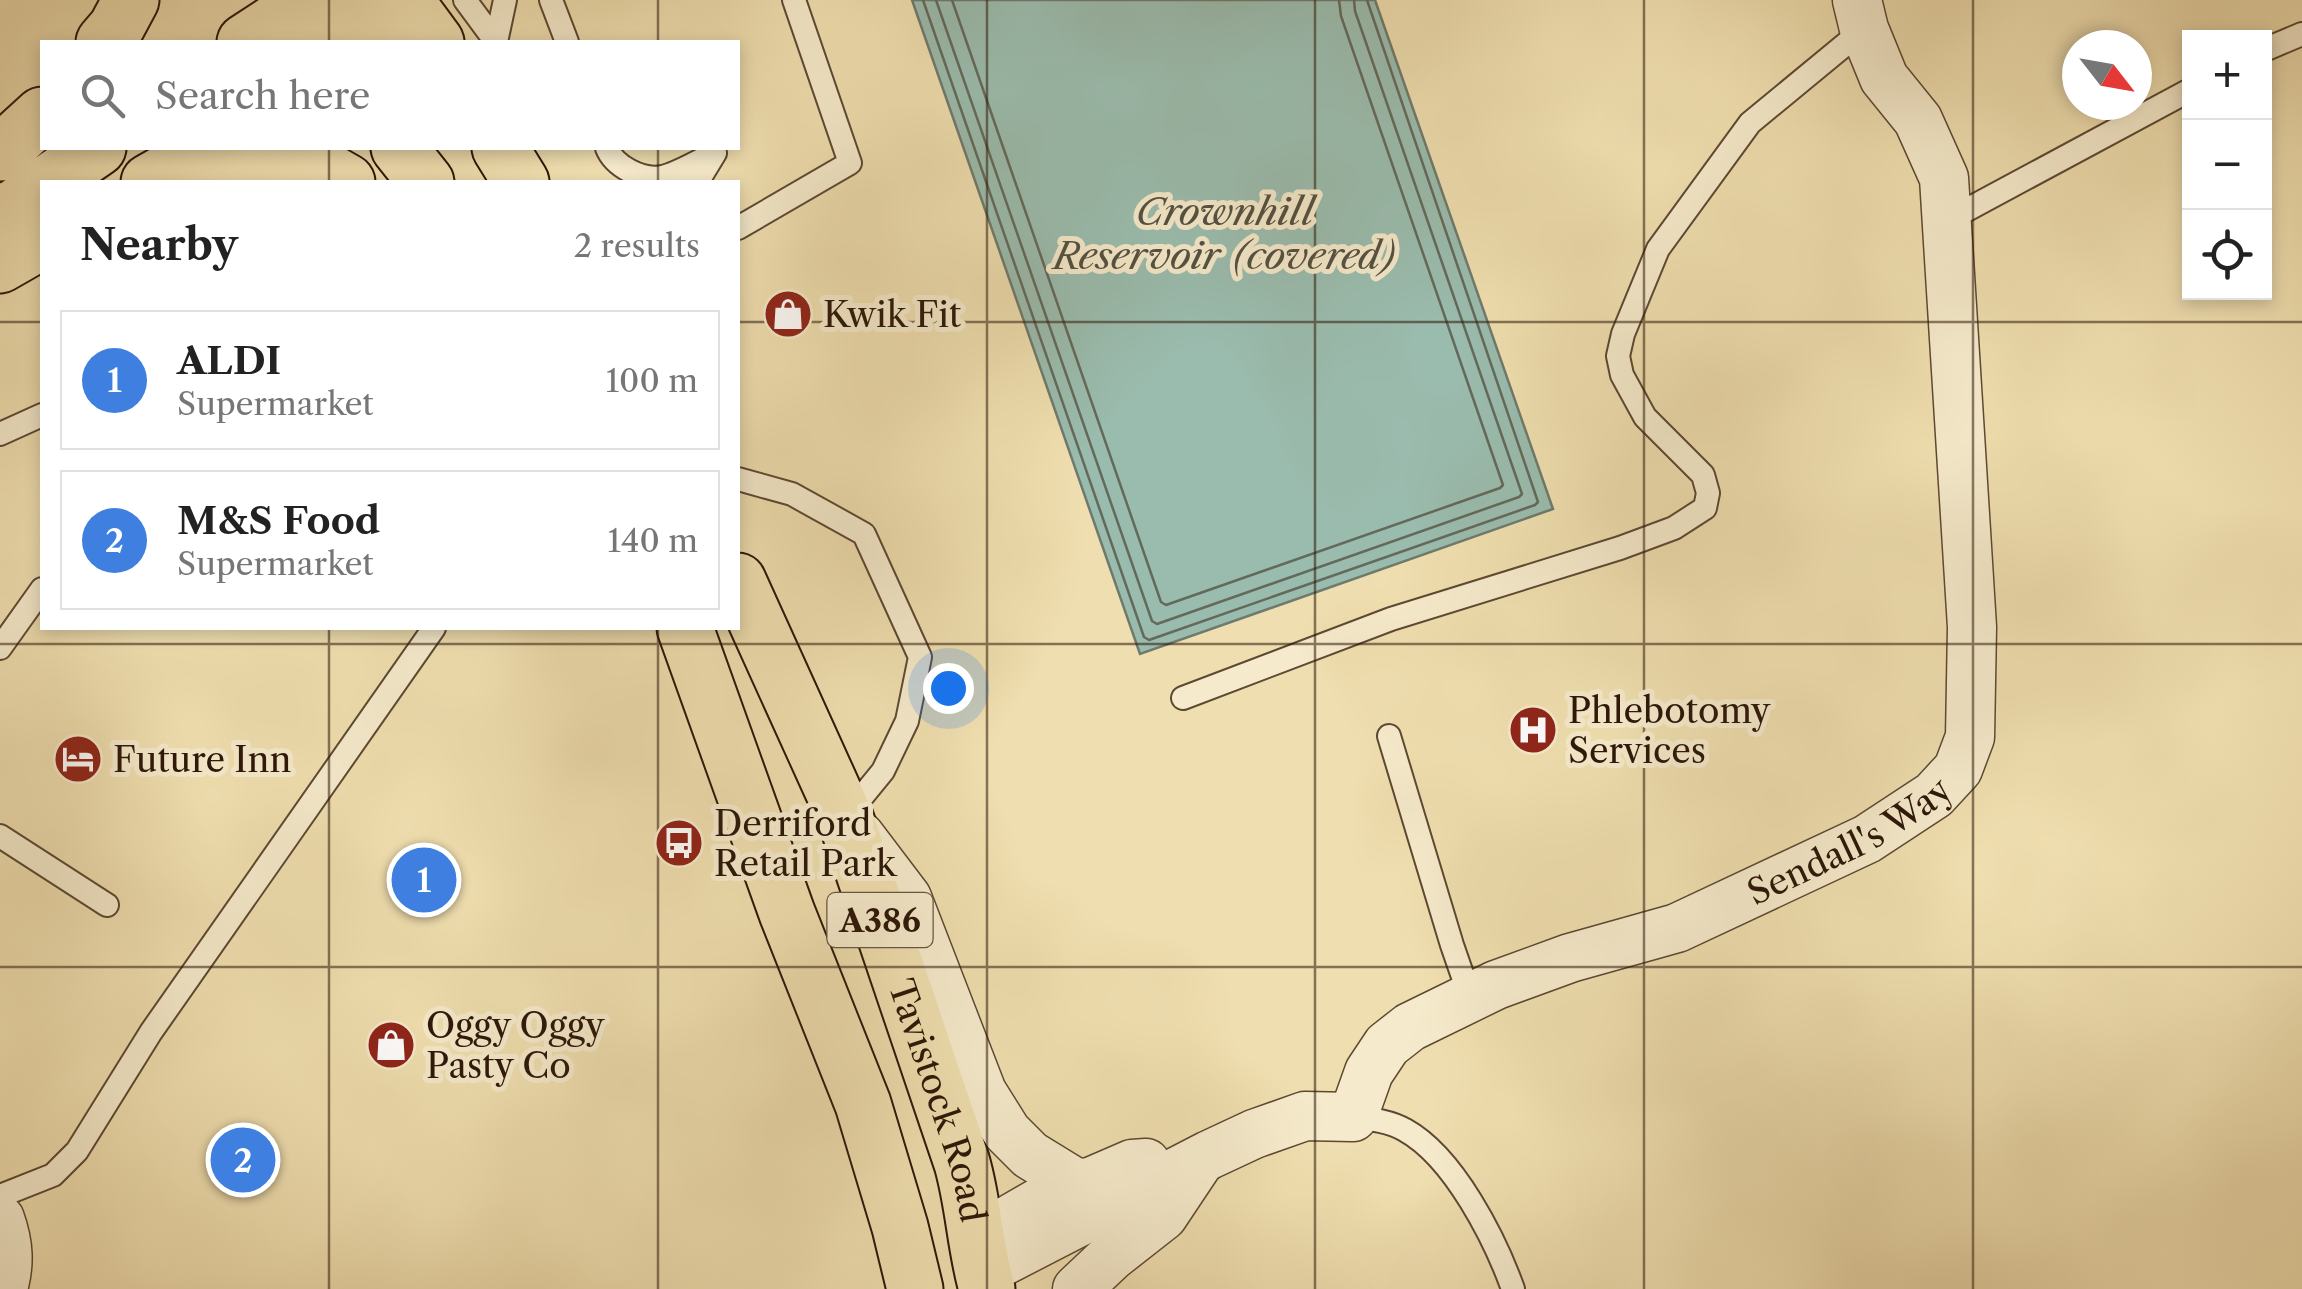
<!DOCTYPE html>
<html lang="en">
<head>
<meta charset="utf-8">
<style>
	:root { --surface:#fff; --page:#f6f6f6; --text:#222; --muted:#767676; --line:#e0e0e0; --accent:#0f766e }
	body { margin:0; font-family:"Libre Caslon Text",serif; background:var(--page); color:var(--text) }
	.controls { position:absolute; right:30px; top:30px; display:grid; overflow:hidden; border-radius:0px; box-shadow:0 5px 15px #0003 }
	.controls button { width:90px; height:90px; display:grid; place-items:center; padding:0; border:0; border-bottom:2px solid var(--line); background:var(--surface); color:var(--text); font:50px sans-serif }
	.compass { position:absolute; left:2062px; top:30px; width:90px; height:90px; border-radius:50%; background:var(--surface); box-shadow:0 5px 15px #0003; rotate:121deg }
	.you { position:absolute; left:948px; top:688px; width:35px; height:35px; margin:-25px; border:8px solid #fff; border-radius:50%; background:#1a73e8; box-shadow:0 0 0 15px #1a73e833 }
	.badge { display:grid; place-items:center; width:65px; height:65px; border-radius:50%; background:var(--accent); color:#fff; font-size:32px; font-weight:700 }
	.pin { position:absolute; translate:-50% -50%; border:5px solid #fff; box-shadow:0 2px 10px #0006 }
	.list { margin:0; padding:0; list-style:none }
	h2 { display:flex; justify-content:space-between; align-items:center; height:130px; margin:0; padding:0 40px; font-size:42px }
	h2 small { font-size:32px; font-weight:400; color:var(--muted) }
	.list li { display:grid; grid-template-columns:65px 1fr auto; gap:30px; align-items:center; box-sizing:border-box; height:140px; margin:0 20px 20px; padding:0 20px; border:2px solid var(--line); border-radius:0px }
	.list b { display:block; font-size:38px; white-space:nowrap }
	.list p { margin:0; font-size:32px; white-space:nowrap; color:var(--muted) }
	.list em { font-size:32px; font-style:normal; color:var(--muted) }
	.icon { flex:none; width:55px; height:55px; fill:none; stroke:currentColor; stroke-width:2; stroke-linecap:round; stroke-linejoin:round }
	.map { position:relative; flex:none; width:2302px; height:1289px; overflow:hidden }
	.search { position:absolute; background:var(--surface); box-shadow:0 5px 15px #0003; left:40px; top:40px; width:700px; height:110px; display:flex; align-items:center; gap:25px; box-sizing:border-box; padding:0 35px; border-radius:0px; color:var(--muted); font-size:38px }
	.panel { position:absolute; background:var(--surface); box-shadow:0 5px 15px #0003; left:40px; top:180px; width:700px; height:450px; border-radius:0px }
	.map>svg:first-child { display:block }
	.water { fill:#9abcae; stroke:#6e7a6c; stroke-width:2.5 }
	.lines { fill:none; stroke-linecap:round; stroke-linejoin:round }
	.shore { stroke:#63695b; stroke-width:2.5 }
	.service-casing { stroke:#5d4832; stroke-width:26 }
	.minor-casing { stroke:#5d4832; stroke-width:51 }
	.primary-casing { stroke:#2c1608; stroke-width:59 }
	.trunk-casing { stroke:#2c1608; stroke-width:59 }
	.service { stroke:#f5eacb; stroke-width:22 }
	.minor { stroke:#f5eacb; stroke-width:48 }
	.primary { stroke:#efdeaf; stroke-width:55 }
	.trunk { stroke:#efdeaf; stroke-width:55 }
	.grid { fill:none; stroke:#2c1608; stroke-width:2.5; stroke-opacity:0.55 }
	.labels { text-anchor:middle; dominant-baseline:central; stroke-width:10; stroke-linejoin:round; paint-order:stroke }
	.shield { fill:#f5eacb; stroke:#685642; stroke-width:2.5 }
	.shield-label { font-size:32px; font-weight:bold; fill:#2c1608 }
	.poi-label { font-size:35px; fill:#2c1608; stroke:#f5eacb; text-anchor:start }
	.street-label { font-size:35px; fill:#2c1608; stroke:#f5eacb }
	.water-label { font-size:38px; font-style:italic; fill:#525042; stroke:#f5eacb }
</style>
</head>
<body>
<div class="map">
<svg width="2302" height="1289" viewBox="0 0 2302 1289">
	<rect width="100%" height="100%" fill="#efdeaf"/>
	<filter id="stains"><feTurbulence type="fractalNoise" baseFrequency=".002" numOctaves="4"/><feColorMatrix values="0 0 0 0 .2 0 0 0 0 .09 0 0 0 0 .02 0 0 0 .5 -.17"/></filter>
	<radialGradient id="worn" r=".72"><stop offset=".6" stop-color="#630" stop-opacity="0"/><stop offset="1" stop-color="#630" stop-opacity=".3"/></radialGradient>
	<!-- water -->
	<path class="water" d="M 912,0 L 1375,0 L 1553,509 L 1140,654 Z"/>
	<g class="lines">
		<!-- shore -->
		<path class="shore" d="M 923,0 L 1144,637 L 1149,640 L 1535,505 L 1538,502 L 1367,0
			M 936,0 L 1152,621 L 1157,624 L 1519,497 L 1522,494 L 1355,11 L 1354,0
			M 952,0 L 1161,602 L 1166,605 L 1500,488 L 1503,485 L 1341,16 L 1339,0"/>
		<!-- service casing -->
		<g class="service-casing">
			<path id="service" d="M 465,0 L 496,42
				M 551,0 L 567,42
				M 496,42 L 505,0
				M 2264,50 L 2302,34
				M 607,148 C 614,166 642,181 662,177 C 677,174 700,160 715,153
				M 693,182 L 698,181 L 715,153
				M 1948,220 L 2190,90
				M 738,228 L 850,163 L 794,0
				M 0,434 L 42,415
				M 738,479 L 792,494 L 864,534 L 920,657 L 907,721 L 883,771 L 847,815
				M 0,648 L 42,589
				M 1183,698 L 1391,619 L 1620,548 L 1674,528 L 1705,508 L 1708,493 L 1703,475 L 1645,417 L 1622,375 L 1618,356 L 1623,334 L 1658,249 L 1750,123 L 1864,29
				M 1389,736 L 1452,945 L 1470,997
				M 0,836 L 107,905
				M 1353,1117 C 1370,1119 1390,1121 1405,1130 C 1454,1157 1495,1239 1513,1289
				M 0,1196 L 53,1175 L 77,1151 L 151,1032 L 434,628"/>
		</g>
		<!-- minor casing -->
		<g class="minor-casing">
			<g id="minor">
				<path d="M 860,836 L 907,898 L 982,1092 L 1007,1132 L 1030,1155 L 1074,1182 L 1088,1183 L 1132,1164 L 1146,1163"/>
				<path d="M 0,1219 C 9,1244 10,1264 3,1289"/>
				<path id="s1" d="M 982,1272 L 1209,1155 L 1254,1134 L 1305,1116 L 1353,1117 L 1369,1072 L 1387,1045 L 1410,1027 L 1496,985 L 1570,958 L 1677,928 L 1867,839 L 1934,795 L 1958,769 L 1970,737 L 1972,627 L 1944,178 L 1918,120 L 1884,78 L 1864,29 L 1857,0"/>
				<path d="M 982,1272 L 1005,1222 L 1074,1182"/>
				<path d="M 1077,1289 L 1112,1256 L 1163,1216 L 1199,1162"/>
			</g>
		</g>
		<!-- primary casing -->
		<g class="primary-casing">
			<path id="primary" d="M 104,42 L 116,28 L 131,0
				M 245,42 L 294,10 L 335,9 L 376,21 L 417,42
				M 0,153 L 42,115
				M 200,154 L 288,154 L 326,170 L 347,182
				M 49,182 L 98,148
				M 149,182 L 209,148
				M 0,214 L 17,206 L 42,187
				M 0,265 L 42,241"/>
		</g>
		<!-- trunk casing -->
		<g class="trunk-casing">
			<g id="trunk">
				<path d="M 286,0 L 318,42"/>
				<path d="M 405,0 L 436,42"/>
				<path d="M 399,148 L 426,182"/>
				<path d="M 500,148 L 521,182"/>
				<path id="s2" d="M 738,581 L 845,817 L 962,1163 C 974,1205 975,1248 987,1289"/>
				<path d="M 685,628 L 787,913 L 863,1104 L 900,1227 L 915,1289"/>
			</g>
		</g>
		<!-- service -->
		<use href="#service" class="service"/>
		<!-- minor -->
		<use href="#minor" class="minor"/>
		<!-- primary -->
		<use href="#primary" class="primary"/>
		<!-- trunk -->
		<use href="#trunk" class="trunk"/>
	</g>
	<!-- grid -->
	<path class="grid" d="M 329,0 L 329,42M 658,0 L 658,42M 987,0 L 987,1289M 1315,0 L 1315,1289M 1644,0 L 1644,1289M 1973,0 L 1973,1289M 329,148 L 329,182M 658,148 L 658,182M 0,322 L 42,322M 738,322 L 2302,322M 329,628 L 329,1289M 658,628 L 658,1289M 0,644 L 2302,644M 0,967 L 2302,967"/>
	<!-- icons -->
	<defs>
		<g id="shop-disc" transform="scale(2.5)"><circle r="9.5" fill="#8f2418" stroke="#f5eacb"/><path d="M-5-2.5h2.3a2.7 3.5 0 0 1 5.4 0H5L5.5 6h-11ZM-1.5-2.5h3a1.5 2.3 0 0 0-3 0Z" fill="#fff"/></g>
		<g id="hospital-disc" transform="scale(2.5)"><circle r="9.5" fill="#8f2418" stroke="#f5eacb"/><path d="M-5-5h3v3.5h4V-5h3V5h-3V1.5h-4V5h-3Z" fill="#fff"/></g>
		<g id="hotel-disc" transform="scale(2.5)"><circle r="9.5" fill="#8f2418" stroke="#f5eacb"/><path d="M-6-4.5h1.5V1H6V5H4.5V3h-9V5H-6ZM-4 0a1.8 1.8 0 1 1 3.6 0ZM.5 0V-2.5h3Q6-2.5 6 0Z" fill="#fff"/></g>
		<g id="bus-disc" transform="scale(2.5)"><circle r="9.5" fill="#8f2418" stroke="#f5eacb"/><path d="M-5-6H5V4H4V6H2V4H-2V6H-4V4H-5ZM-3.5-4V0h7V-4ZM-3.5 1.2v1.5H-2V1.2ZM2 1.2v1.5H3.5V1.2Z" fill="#fff"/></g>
	</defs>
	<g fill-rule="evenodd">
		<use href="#shop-disc" x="788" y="314"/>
		<use href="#hospital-disc" x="1533" y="730"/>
		<use href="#hotel-disc" x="78" y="759"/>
		<use href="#bus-disc" x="679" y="843"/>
		<use href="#shop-disc" x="391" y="1045"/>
	</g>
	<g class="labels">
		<!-- shield labels -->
		<rect class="shield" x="827.5" y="893" width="105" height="54" rx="8"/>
		<g class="shield-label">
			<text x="880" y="920">A386</text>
		</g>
		<!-- poi labels -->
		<g class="poi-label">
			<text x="823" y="314">Kwik Fit</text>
			<text x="1568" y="710">Phlebotomy<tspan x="1568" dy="40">Services</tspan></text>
			<text x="113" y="759">Future Inn</text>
			<text x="714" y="823">Derriford<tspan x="714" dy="40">Retail Park</tspan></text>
			<text x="426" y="1025">Oggy Oggy<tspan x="426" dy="40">Pasty Co</tspan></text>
		</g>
		<!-- street labels -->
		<g class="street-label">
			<text stroke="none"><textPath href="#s1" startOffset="995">Sendall's Way</textPath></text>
			<text stroke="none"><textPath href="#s2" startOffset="558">Tavistock Road</textPath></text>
		</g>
		<!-- water labels -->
		<g class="water-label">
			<text x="1225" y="211">Crownhill<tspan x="1225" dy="44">Reservoir (covered)</tspan></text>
		</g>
	</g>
	<rect width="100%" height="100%" filter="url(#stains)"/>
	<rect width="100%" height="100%" fill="url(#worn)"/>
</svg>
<div class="controls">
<button>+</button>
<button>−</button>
<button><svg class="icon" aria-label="locate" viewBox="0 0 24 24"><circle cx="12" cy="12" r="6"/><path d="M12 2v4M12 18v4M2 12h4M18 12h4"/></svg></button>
</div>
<svg class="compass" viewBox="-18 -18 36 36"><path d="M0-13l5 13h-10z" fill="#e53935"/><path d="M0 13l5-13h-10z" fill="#767676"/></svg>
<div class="you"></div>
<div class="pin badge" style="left:424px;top:880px;background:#3f7fe0">1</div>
<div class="pin badge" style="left:243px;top:1160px;background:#3f7fe0">2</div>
<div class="search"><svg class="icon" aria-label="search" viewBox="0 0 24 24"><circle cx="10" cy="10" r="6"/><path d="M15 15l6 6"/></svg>Search here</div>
<section class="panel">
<h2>Nearby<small>2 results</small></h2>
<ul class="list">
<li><span class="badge" style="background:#3f7fe0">1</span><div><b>ALDI</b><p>Supermarket</p></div><em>100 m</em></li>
<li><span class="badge" style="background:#3f7fe0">2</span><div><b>M&amp;S Food</b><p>Supermarket</p></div><em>140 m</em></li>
</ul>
</section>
</div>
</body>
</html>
